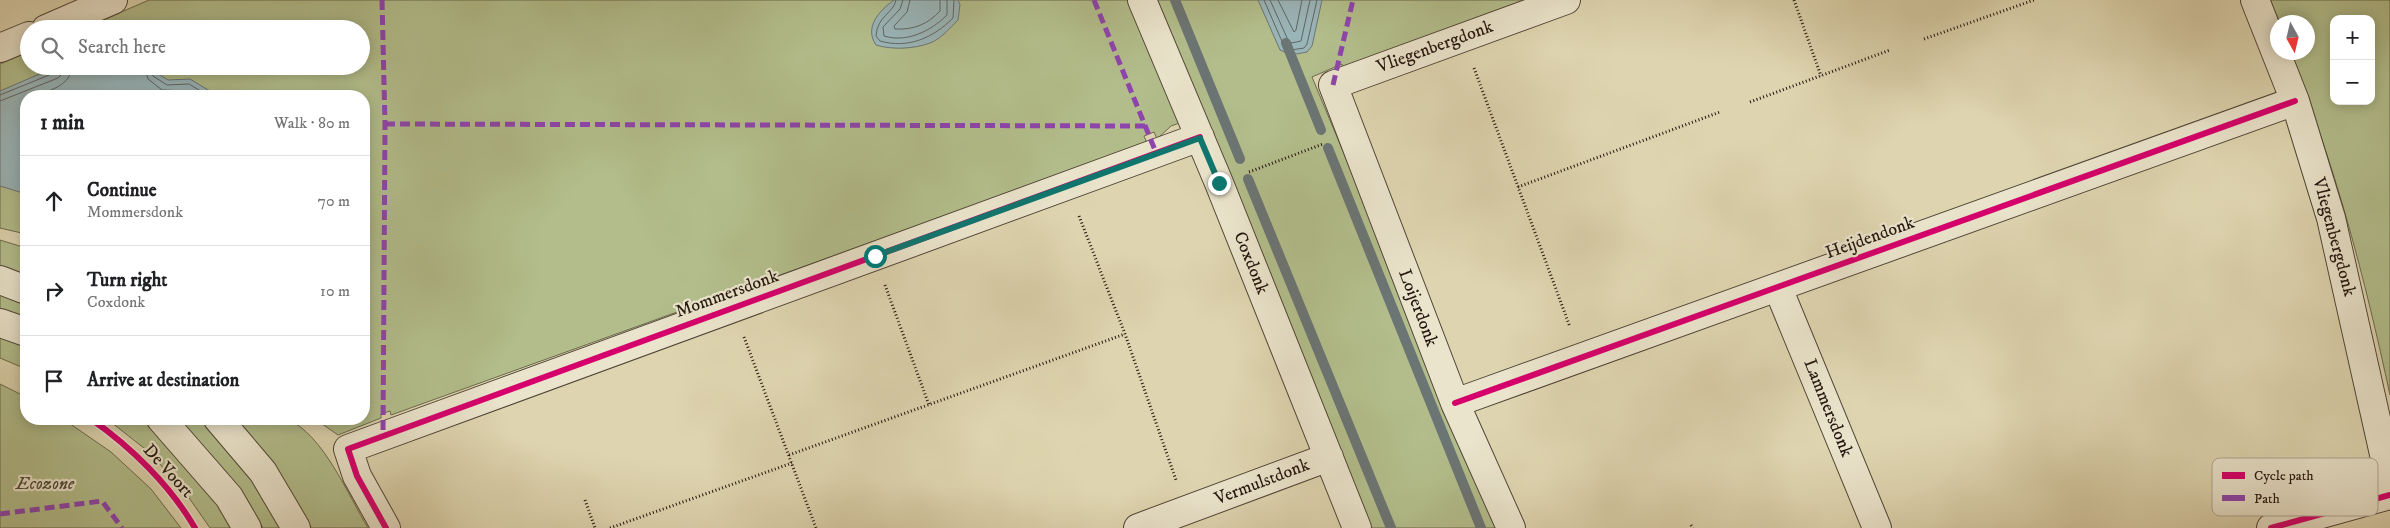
<!DOCTYPE html>
<html lang="en">
<head>
<meta charset="utf-8">
<style>
	:root { --surface:#fff; --page:#f6f6f6; --text:#202124; --muted:#757577; --line:#e0e0e0 }
	body { margin:0; font-family:"IM FELL DW Pica",serif; background:var(--page); color:var(--text) }
	.controls { position:absolute; right:15px; top:15px; display:grid; overflow:hidden; border-radius:10px; box-shadow:0 2px 12px #0003 }
	.controls button { width:45px; height:45px; display:grid; place-items:center; padding:0; border:0; border-bottom:1px solid var(--line); background:var(--surface); color:var(--text); font:25px sans-serif }
	.compass { position:absolute; left:2270px; top:15px; width:45px; height:45px; border-radius:50%; background:var(--surface); box-shadow:0 2px 12px #0003; rotate:172deg }
	.stop { position:absolute; width:15px; height:15px; margin:-11px; border:4px solid #0f766e; border-radius:50%; background:#fff }
	.stop.end { background:#0f766e; border-color:#fff; box-shadow:0 1px 5px #0008 }
	.list { margin:0; padding:0; list-style:none }
	h2 { display:flex; justify-content:space-between; align-items:center; height:65px; margin:0; padding:0 20px; font-size:21px }
	h2 small { font-size:16px; font-weight:400; color:var(--muted) }
	.list li { display:grid; grid-template-columns:32px 1fr auto; gap:15px; align-items:center; box-sizing:border-box; height:90px; padding:0 20px; border-top:1px solid var(--line) }
	.list b { display:block; font-size:19px; white-space:nowrap }
	.list p { margin:0; font-size:16px; white-space:nowrap; color:var(--muted) }
	.list em { font-size:16px; font-style:normal; color:var(--muted) }
	.icon { flex:none; width:28px; height:28px; fill:none; stroke:currentColor; stroke-width:2; stroke-linecap:round; stroke-linejoin:round }
	.map { position:relative; flex:none; width:2390px; height:528px; overflow:hidden }
	.search { position:absolute; background:var(--surface); box-shadow:0 2px 12px #0003; left:20px; top:20px; width:350px; height:55px; display:flex; align-items:center; gap:12px; box-sizing:border-box; padding:0 18px; border-radius:28px; color:var(--muted); font-size:19px }
	.panel { position:absolute; background:var(--surface); box-shadow:0 2px 12px #0003; left:20px; top:90px; width:350px; height:335px; border-radius:20px }
	.map>svg:first-child { display:block }
	.green { fill:#b2bd8b; stroke:#6b6a4d; fill-rule:evenodd }
	.water { fill:#9ab5b8; stroke:#6b7574 }
	.lines { fill:none; stroke-linecap:round; stroke-linejoin:round }
	.shore { stroke:#5f6664; stroke-width:1 }
	.stream { stroke:#6b7574; stroke-width:10 }
	.minor-casing { stroke:#524637; stroke-width:30 }
	.tertiary-casing { stroke:#524637; stroke-width:30 }
	.path { stroke:#24160f; stroke-width:3; stroke-dasharray:1 2.5; stroke-linecap:butt }
	.minor { stroke:#eae4cc; stroke-width:28 }
	.tertiary { stroke:#eae4cc; stroke-width:28 }
	.quiet { stroke:#8e44ad; stroke-width:5; stroke-dasharray:10 5; stroke-linecap:butt }
	.cycleway-casing { stroke:#eae4cc; stroke-width:9 }
	.cycleway { stroke:#d6006c; stroke-width:6 }
	.route { stroke:#0f766e; stroke-width:6 }
	.labels { text-anchor:middle; dominant-baseline:central; stroke-width:4.5; stroke-linejoin:round; paint-order:stroke }
	.street-label { font-size:18px; fill:#24160f; stroke:#eae4cc }
	.park-label { font-size:18px; font-style:italic; fill:#4f4834; stroke:#eae4cc }
	.key { fill:#eae4cc; stroke:#afa693; stroke-width:1 }
	.key-label { font-size:14px; fill:#24160f }
</style>
</head>
<body>
<div class="map">
<svg width="2390" height="528" viewBox="0 0 2390 528">
	<rect width="100%" height="100%" fill="#ded5b0"/>
	<filter id="stains"><feTurbulence type="fractalNoise" baseFrequency=".004" numOctaves="4"/><feColorMatrix values="0 0 0 0 .2 0 0 0 0 .09 0 0 0 0 .02 0 0 0 .5 -.17"/></filter>
	<radialGradient id="worn" r=".72"><stop offset=".6" stop-color="#630" stop-opacity="0"/><stop offset="1" stop-color="#630" stop-opacity=".3"/></radialGradient>
	<!-- green -->
	<path class="green" d="M 149,0 L 1525,0 L 1342,67 L 1342,64 L 1312,77 L 1500,528 L 1371,528 L 1202,115 L 1171,126 L 1157,139 L 1154,132 L 1144,136 L 1147,143 L 391,415 L 390,411 L 381,414 L 381,418 L 338,435 L 315,419 L 364,419 L 364,96 L 26,96 L 26,234 L 0,228 L 0,64 L 29,52 L 29,66 L 361,66 L 361,29 L 82,29 Z
		M 2268,0 L 2390,0 L 2390,395 C 2365,279 2335,162 2289,53 L 2308,52 L 2308,22 L 2278,22 ZM 2334,19 L 2371,19 L 2371,101 L 2334,101 Z
		M 0,240 L 26,248 L 26,275 L 0,267 Z
		M 0,286 L 26,295 L 26,320 L 0,310 Z
		M 0,331 L 26,342 L 26,369 L 0,358 Z
		M 0,384 L 26,397 L 26,419 L 63,419 L 111,452 L 151,489 L 181,528 L 0,528 Z
		M 107,419 L 150,419 L 241,528 L 210,528 L 185,492 L 149,452 Z
		M 177,419 L 207,419 L 287,528 L 263,528 L 244,495 Z
		M 237,419 C 249,419 277,415 287,419 C 323,434 348,495 368,528 L 311,528 L 277,469 Z"/>
	<!-- water -->
	<path class="water" d="M 894,0 L 958,0 L 960,5 L 958,20 C 950,28 941,39 930,43 C 914,49 892,50 876,45 C 864,27 879,11 894,0 Z
		M 1258,0 L 1322,0 L 1312,46 L 1307,52 L 1291,55 L 1280,50 Z
		M 58,66 L 155,66 L 157,73 L 168,80 L 190,79 L 218,96 L 26,96 L 26,194 L 0,186 L 0,91 Z"/>
	<g class="lines">
		<!-- shore -->
		<path class="shore" d="M 896,0 C 894,13 877,16 876,36 L 880,41 C 908,49 933,38 953,18 L 954,0
			M 903,0 L 900,9 L 883,27 L 884,36 C 907,43 931,31 947,15 L 947,0
			M 910,0 L 907,12 L 894,26 L 895,29 C 914,30 928,24 940,11 L 940,0
			M 1264,0 L 1284,46 L 1291,50 L 1304,48 L 1307,44 L 1317,0
			M 1270,0 L 1288,40 L 1292,43 L 1301,41 L 1310,0
			M 1278,0 L 1294,32 L 1296,30 L 1302,0
			M 144,66 L 148,79 L 162,90 L 187,91 L 196,96
			M 151,66 L 153,76 L 167,85 L 189,84 L 209,96
			M 0,95 L 54,73 L 58,66
			M 35,96 C 50,90 71,86 72,66
			M 0,101 L 58,78 L 63,73 L 64,66"/>
		<!-- stream -->
		<path class="stream" d="M 1175,0 L 1240,159
			M 1286,43 L 1321,130
			M 1328,148 L 1481,528
			M 1248,179 L 1391,528"/>
		<!-- minor casing -->
		<g class="minor-casing">
			<path id="minor" d="M 1142,0 L 1219,183 L 1357,528
				M 2255,0 L 2295,101 L 2331,218 L 2390,481
				M 46,29 L 113,0
				M 0,48 L 29,36
				M 1778,288 L 1877,528
				M 1455,403 L 2295,101
				M 386,528 L 357,476 L 348,449 L 1200,137
				M 1138,528 L 1329,457
				M 1511,528 L 1455,403 L 1333,85 L 1566,0
				M 2271,528 L 2390,495"/>
		</g>
		<!-- tertiary casing -->
		<g class="tertiary-casing">
			<path id="tertiary" d="M 0,280 L 26,290
				M 0,323 L 26,332
				M 161,419 L 229,497 L 247,528
				M 218,419 L 263,472 L 296,528"/>
		</g>
		<!-- path -->
		<path class="path" d="M 1794,0 L 1821,76
			M 1924,39 L 2034,0
			M 1474,68 L 1570,327
			M 1750,102 L 1890,50
			M 1249,172 L 1323,144
			M 1518,187 L 1720,112
			M 1079,216 L 1125,334 L 1176,480
			M 885,285 L 929,405
			M 744,337 L 816,528
			M 789,455 L 1125,334
			M 585,500 L 595,528
			M 1691,525 L 1693,528
			M 610,528 L 792,463"/>
		<!-- minor -->
		<use href="#minor" class="minor"/>
		<!-- tertiary -->
		<use href="#tertiary" class="tertiary"/>
		<!-- quiet -->
		<path class="quiet" d="M 382,0 L 385,124 L 383,435
			M 1094,0 L 1157,155
			M 1333,85 L 1353,0
			M 385,124 L 1146,126
			M 0,514 L 102,501 L 122,528"/>
		<!-- cycleway casing -->
		<g class="cycleway-casing">
			<path id="cycleway" d="M 1455,403 L 2295,101
				M 91,419 C 131,447 170,485 195,528
				M 386,528 L 357,476 L 348,449 L 1200,137
				M 2271,528 L 2390,495"/>
		</g>
		<!-- cycleway -->
		<use href="#cycleway" class="cycleway"/>
	</g>
	<g class="lines">
		<!-- route -->
		<path class="route" d="M 875,256 L 1200,138 L 1219,183"/>
	</g>
	<g class="labels">
		<!-- street labels -->
		<g class="street-label">
			<text transform="translate(1435 47) rotate(-20)">Vliegenbergdonk</text>
			<text transform="translate(2334 237) rotate(75)">Vliegenbergdonk</text>
			<text transform="translate(1870 238) rotate(-20)">Heijdendonk</text>
			<text transform="translate(1251 263) rotate(68)">Coxdonk</text>
			<text transform="translate(727 294) rotate(-20)">Mommersdonk</text>
			<text transform="translate(1418 308) rotate(69)">Loijerdonk</text>
			<text transform="translate(1828 408) rotate(68)">Lammersdonk</text>
			<text transform="translate(168 471) rotate(48)">De Voort</text>
			<text transform="translate(1262 482) rotate(-21)">Vermulstdonk</text>
		</g>
		<!-- park labels -->
		<g class="park-label">
			<text x="45" y="484">Ecozone</text>
		</g>
	</g>
	<!-- legend -->
	<rect x="2212" y="458" width="166" height="58" rx="8" class="key"/>
	<rect x="2222" y="472" width="23" height="7" fill="#d6006c"/>
	<rect x="2222" y="495" width="23" height="6" fill="#8e44ad"/>
	<g class="key-label">
		<text x="2254" y="480">Cycle path</text>
		<text x="2254" y="503">Path</text>
	</g>
	<rect width="100%" height="100%" filter="url(#stains)"/>
	<rect width="100%" height="100%" fill="url(#worn)"/>
</svg>
<div class="controls">
<button>+</button>
<button>−</button>
</div>
<svg class="compass" viewBox="-18 -18 36 36"><path d="M0-13l5 13h-10z" fill="#e53935"/><path d="M0 13l5-13h-10z" fill="#757577"/></svg>
<div class="stop" style="left:875px;top:256px"></div>
<div class="stop end" style="left:1219px;top:183px"></div>
<div class="search"><svg class="icon" aria-label="search" viewBox="0 0 24 24"><circle cx="10" cy="10" r="6"/><path d="M15 15l6 6"/></svg>Search here</div>
<section class="panel">
<h2>1 min<small>Walk · 80 m</small></h2>
<ul class="list">
<li><svg class="icon" aria-label="ahead" viewBox="0 0 24 24"><path d="M12 20V5M6 11l6-6 6 6"/></svg><div><b>Continue</b><p>Mommersdonk</p></div><em>70 m</em></li>
<li><svg class="icon" aria-label="right" viewBox="0 0 24 24"><path d="M7 20v-9h11M14 6l5 5-5 5"/></svg><div><b>Turn right</b><p>Coxdonk</p></div><em>10 m</em></li>
<li><svg class="icon" aria-label="arrive" viewBox="0 0 24 24"><path d="M6 21V4h12l-3 4 3 4H6"/></svg><div><b>Arrive at destination</b></div></li>
</ul>
</section>
</div>
</body>
</html>
